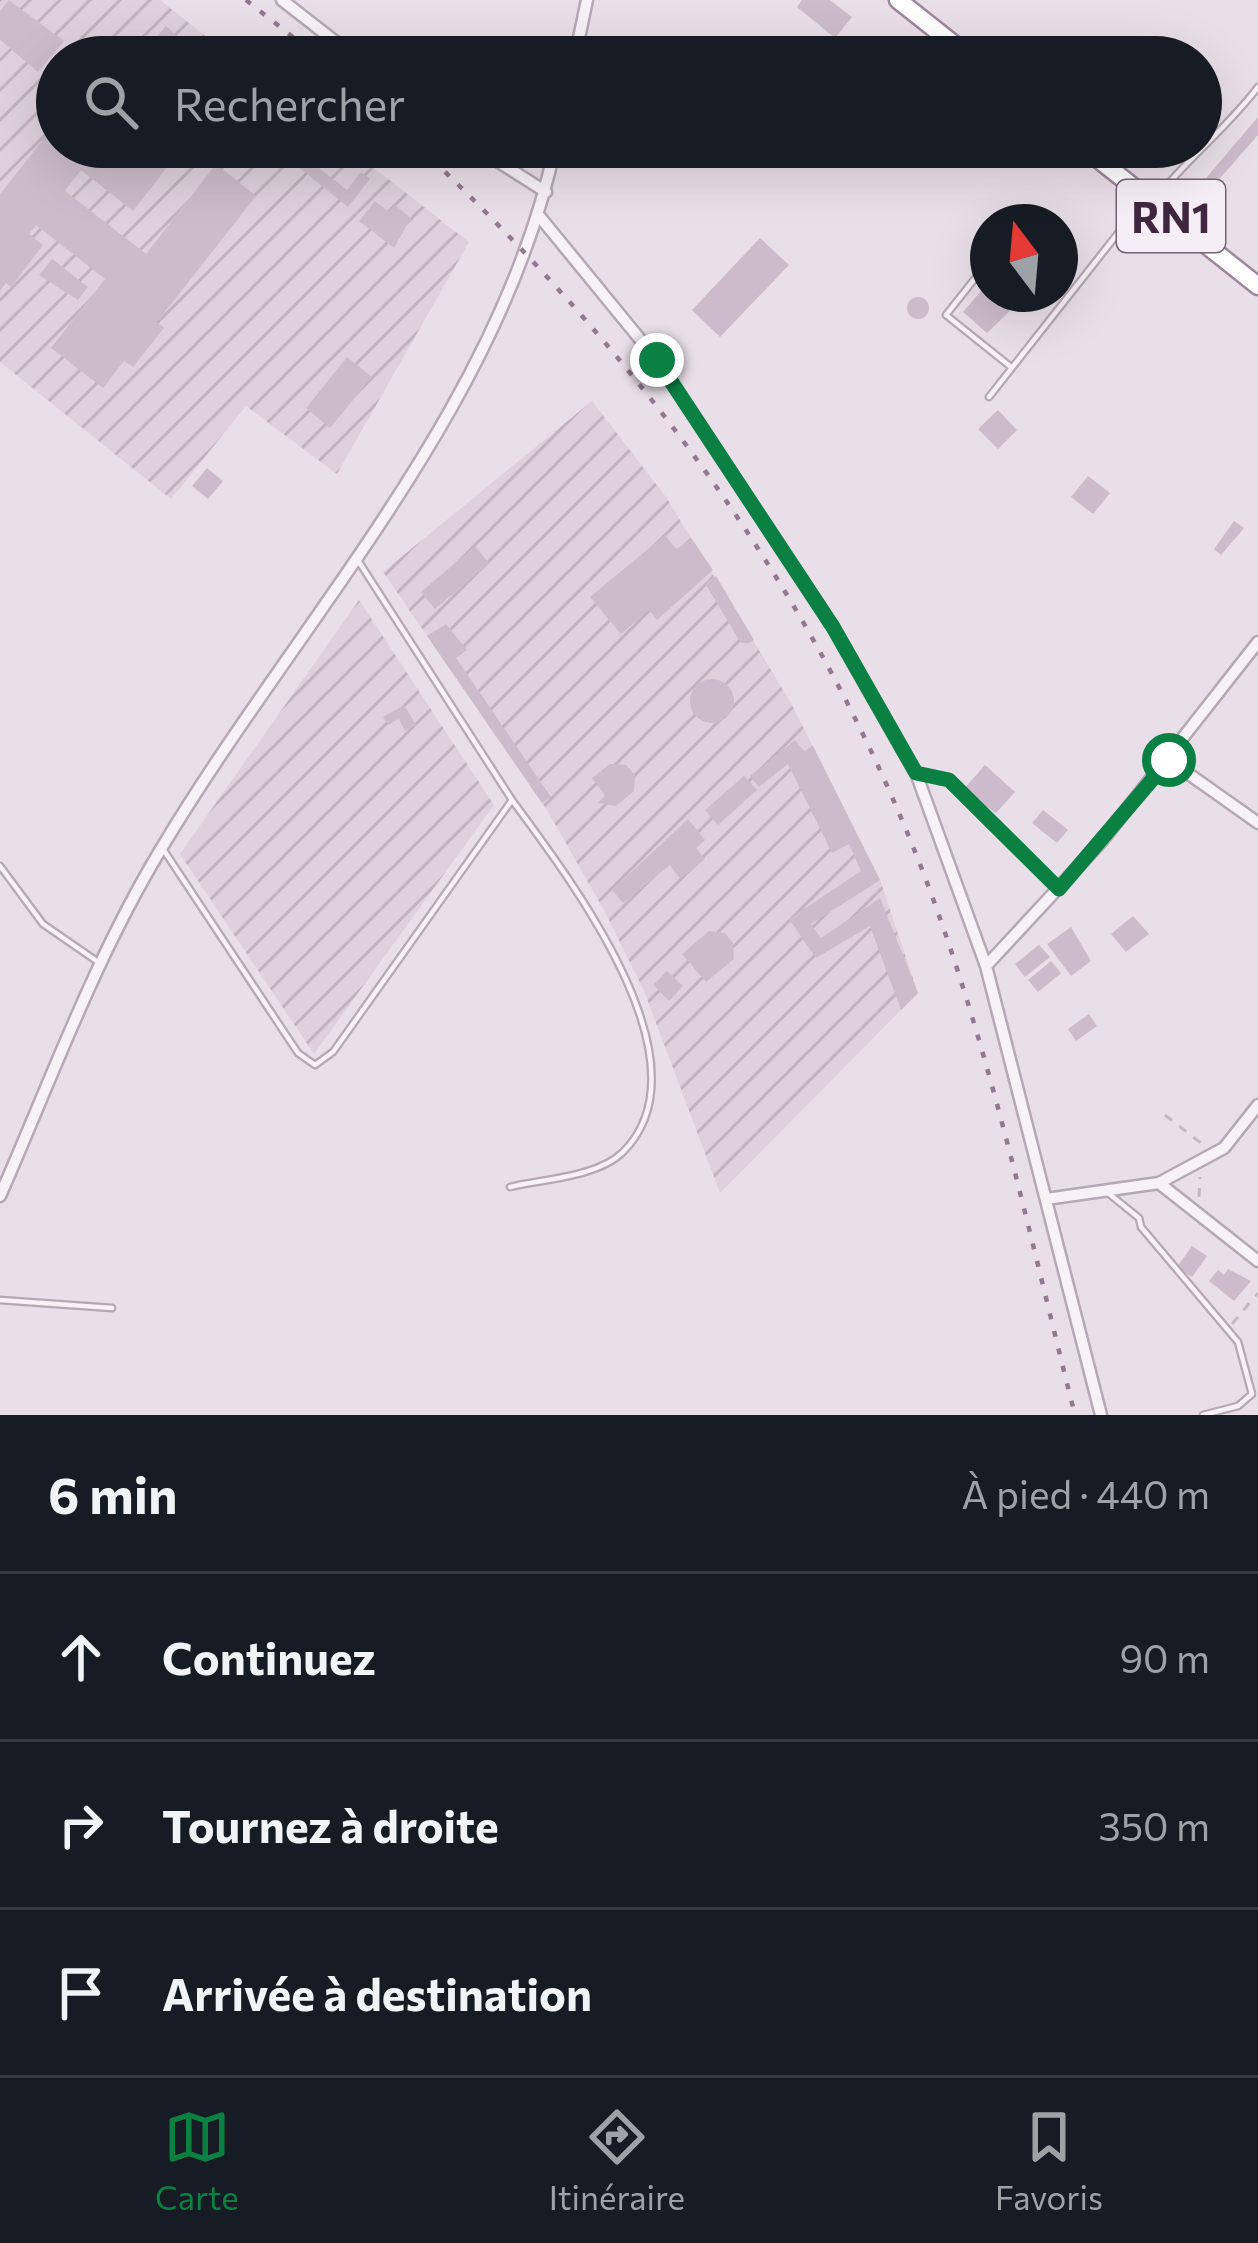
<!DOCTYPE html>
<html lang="fr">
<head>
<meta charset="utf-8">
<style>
	:root { --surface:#171b24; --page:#20242c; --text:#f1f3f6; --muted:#9ea1a6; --line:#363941; --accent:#0b8043 }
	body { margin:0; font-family:Commissioner,sans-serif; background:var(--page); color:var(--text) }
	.compass { position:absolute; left:970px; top:204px; width:108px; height:108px; border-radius:50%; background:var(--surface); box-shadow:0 12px 48px #0002; rotate:344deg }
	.stop { position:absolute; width:36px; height:36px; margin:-27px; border:9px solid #0b8043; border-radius:50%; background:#fff }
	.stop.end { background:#0b8043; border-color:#fff; box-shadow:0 3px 12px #0008 }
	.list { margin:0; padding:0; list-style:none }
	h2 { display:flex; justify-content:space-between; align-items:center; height:156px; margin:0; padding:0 48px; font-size:51px }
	h2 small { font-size:39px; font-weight:400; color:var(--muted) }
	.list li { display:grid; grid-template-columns:78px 1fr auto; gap:36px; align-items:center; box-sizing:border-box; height:168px; padding:0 48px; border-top:3px solid var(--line) }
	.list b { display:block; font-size:45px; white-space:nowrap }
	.list em { font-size:39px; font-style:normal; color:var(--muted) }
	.icon { flex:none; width:66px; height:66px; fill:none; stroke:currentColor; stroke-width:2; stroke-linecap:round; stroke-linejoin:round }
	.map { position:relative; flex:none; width:1258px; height:1415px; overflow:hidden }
	.search { position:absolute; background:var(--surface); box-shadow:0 12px 48px #0002; left:36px; right:36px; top:36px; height:132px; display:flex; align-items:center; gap:30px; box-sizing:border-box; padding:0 42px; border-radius:66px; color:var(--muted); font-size:45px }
	.sheet { height:660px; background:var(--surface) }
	nav { display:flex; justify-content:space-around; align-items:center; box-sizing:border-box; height:168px; border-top:3px solid var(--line); background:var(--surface); font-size:33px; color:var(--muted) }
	nav a { display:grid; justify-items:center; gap:6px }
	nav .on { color:var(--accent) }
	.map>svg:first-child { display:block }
	.industrial { fill:url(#industrial-furrows) }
	.building { fill:#ccbccb }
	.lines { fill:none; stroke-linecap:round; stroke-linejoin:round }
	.service-casing { stroke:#b6a8b5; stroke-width:9 }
	.minor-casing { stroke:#b6a8b5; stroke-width:15 }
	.trunk-casing { stroke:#a0869f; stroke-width:21 }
	.path { stroke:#c4b9c3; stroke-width:3; stroke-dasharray:9 9; stroke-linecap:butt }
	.service { stroke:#f7f2f6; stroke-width:4.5 }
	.minor { stroke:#f7f2f6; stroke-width:10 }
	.trunk { stroke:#fff; stroke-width:16 }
	.rail { stroke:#937891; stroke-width:4.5; stroke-dasharray:6 12; stroke-linecap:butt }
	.route { stroke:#0b8043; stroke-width:15 }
	.labels { text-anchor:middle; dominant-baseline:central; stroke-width:9; stroke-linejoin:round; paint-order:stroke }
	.shield { fill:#f6eef6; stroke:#776376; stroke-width:3 }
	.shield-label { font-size:42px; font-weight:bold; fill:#40273f }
</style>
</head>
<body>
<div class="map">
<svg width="1258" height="1415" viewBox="0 0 1258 1415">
	<defs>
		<pattern id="industrial-furrows" width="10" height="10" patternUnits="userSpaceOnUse" patternTransform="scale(3)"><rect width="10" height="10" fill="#ded1dd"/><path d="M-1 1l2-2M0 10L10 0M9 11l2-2" fill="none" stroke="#c0b3bf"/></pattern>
	</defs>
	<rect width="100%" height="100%" fill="#e9dfe8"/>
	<!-- industrial -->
	<path class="industrial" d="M 0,0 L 160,0 L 232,57 L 57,57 L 57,147 L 347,147 L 469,242 L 337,474 L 246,406 L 171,499 L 0,362 Z
		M 592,401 L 666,497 L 791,703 L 880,880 L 918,993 L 720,1193 L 644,991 L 605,912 L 547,810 L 383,572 Z
		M 359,600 L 494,805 L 314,1054 L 180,854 Z"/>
	<!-- building -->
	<path class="building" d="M 9,0 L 64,41 L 38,72 L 0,40 L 0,11 Z
		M 802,0 L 830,0 L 852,17 L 835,38 L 797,7 Z
		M 166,26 L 186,43 L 178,53 L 182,57 L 160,57 L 148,47 Z
		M 1258,117 L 1258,135 L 1214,185 L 1206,178 Z
		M 57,122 L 57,147 L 183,147 L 133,211 L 81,170 L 65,191 L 146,254 L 216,164 L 256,196 L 157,322 L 164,328 L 133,367 L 124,361 L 103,388 L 51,348 L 105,279 L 36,225 L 29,234 L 43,245 L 11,287 L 6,283 L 0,291 L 0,194 Z
		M 301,154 L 347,190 L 361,172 L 370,179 L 348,207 L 293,163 Z
		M 375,201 L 389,212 L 395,205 L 411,218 L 394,248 L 359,221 Z
		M 760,238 L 789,265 L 720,337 L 692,310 Z
		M 52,259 L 88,287 L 78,300 L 39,275 Z
		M 988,283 L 988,294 L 1014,294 L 1021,300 L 987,333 L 963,312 Z
		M907 308a11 11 0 1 1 22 0a11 11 0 1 1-22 0Z
		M 347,357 L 372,377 L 330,428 L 306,408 Z
		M 998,410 L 1017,430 L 998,449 L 978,429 Z
		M 207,468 L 223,481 L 208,499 L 192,486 Z
		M 1088,476 L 1110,493 L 1093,514 L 1071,497 Z
		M 1234,521 L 1244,528 L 1221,555 L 1214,549 Z
		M 665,535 L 676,549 L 692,539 L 713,570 L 657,620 L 649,610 L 621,634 L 590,597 Z
		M 475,546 L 489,563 L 435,609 L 421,592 Z
		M 716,576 L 754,640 L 749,643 L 741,643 L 705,583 Z
		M 446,624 L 467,650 L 456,658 L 551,797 L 542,803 L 427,636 Z
		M690 701a22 22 0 1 1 44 0a22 22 0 1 1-44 0Z
		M 404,705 L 416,725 L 405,731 L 399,719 L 388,725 L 383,717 Z
		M 795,740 L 804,751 L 813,746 L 880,880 L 811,924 L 821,938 L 880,898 L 918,993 L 901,1010 L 870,926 L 816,958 L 789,919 L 861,871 L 849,844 L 832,853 L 788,764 L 759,787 L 750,776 Z
		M 610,764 L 626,765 L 635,775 L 634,791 L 616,806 L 598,803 L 605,796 L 592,778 Z
		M 985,765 L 1015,792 L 996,813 L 962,791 Z
		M 744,776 L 757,790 L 718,825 L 705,810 Z
		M 1043,810 L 1068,830 L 1057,843 L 1032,823 Z
		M 688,819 L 705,840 L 696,848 L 705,859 L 680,879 L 670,865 L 623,903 L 612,890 Z
		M 1133,916 L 1149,934 L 1126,952 L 1111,934 Z
		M 1071,927 L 1091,961 L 1071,976 L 1047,944 Z
		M 709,931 L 725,933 L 733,943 L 734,959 L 706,982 L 682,954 Z
		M 1039,945 L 1050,957 L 1025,977 L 1015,964 Z
		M 1051,961 L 1061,973 L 1038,992 L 1028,980 Z
		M 667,971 L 683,986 L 669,1001 L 653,985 Z
		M 1089,1014 L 1097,1026 L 1076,1041 L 1068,1029 Z
		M 1192,1246 L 1207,1256 L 1192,1277 L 1177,1267 Z
		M 1228,1269 L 1251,1281 L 1234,1301 L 1209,1281 L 1218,1270 L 1224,1275 Z"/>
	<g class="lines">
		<!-- service casing -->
		<g class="service-casing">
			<path id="service" d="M 1157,197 C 1188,158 1227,128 1258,87
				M 988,262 L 946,315 L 1011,367
				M 989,397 L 1141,204
				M 165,852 L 298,1053 L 315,1065 L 333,1052 L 512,800 L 359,562
				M 0,866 L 43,924 L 101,964
				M 510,1187 C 543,1179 598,1177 623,1152 C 713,1062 566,874 512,800
				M 1108,1193 L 1139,1218 L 1141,1227 L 1238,1342 L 1252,1394 L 1238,1406 L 1203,1415
				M 0,1300 L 112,1308"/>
		</g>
		<!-- minor casing -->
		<g class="minor-casing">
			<path id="minor" d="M 282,0 L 355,57
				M 575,57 L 587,0
				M 475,147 L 546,192
				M 540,217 L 657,360 L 833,627 L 916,773 L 986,966 L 1101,1415
				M 1169,760 L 1258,823
				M 986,966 L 1101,842 L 1258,642
				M 1159,1183 L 1258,1261
				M 0,1196 C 51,1080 95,958 161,849 C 296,623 499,411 555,147
				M 1046,1199 L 1159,1183 L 1224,1148 L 1258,1105"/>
		</g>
		<!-- trunk casing -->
		<g class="trunk-casing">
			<path id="trunk" d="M 898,0 L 970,57
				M 1083,147 L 1258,286"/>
		</g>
		<!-- path -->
		<path class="path" d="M 927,773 L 949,780 L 1049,880
			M 1165,1115 L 1206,1147
			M 1199,1197 L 1200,1177
			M 1232,1324 L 1258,1293"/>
		<!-- service -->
		<use href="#service" class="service"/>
		<!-- minor -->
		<use href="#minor" class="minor"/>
		<!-- trunk -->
		<use href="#trunk" class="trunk"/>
		<!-- rail -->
		<path class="rail" d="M 246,0 L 318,57
			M 419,147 C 638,354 814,589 923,872 C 990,1047 1029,1234 1075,1415"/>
	</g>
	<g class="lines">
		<!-- route -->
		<path class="route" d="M 657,360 L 833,627 L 916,773 L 949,780 L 1059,889 L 1169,760"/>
	</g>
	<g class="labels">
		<!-- shield labels -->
		<rect class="shield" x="1117" y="180" width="108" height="72" rx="9"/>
		<g class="shield-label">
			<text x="1171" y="216">RN1</text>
		</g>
	</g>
</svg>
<svg class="compass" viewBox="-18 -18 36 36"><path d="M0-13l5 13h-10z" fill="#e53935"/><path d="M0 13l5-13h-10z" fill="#9ea1a6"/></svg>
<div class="stop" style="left:1169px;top:760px"></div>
<div class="stop end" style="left:657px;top:360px"></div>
<div class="search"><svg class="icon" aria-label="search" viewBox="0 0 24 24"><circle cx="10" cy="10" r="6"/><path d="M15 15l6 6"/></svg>Rechercher</div>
</div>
<section class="sheet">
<h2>6 min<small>À pied · 440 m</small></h2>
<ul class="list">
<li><svg class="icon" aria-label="ahead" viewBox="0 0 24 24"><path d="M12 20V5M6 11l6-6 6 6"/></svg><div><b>Continuez</b></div><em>90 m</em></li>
<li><svg class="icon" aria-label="right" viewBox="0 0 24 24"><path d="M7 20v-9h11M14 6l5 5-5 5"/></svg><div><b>Tournez à droite</b></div><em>350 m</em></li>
<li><svg class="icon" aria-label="arrive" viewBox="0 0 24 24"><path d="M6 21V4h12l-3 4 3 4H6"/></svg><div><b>Arrivée à destination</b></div></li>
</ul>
</section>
<nav>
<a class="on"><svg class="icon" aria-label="map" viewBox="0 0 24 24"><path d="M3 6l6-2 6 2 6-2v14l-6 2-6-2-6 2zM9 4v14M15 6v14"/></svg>Carte</a>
<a><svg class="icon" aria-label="directions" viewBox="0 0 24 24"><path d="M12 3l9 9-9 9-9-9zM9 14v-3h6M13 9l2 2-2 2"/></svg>Itinéraire</a>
<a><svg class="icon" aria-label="saved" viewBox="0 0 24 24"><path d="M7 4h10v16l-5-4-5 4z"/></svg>Favoris</a>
</nav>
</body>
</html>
